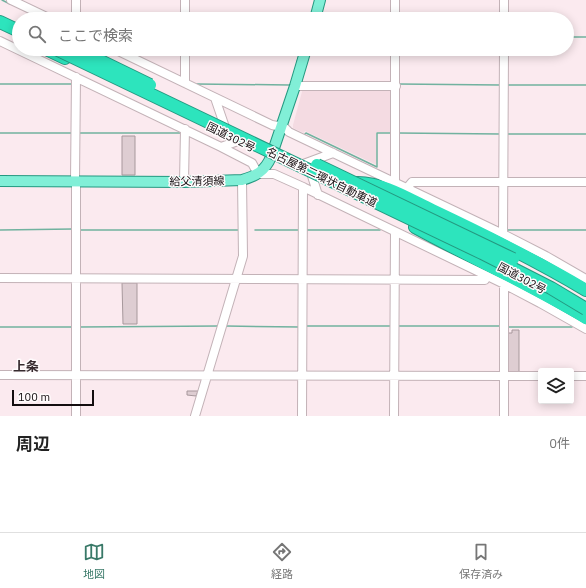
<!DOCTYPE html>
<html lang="ja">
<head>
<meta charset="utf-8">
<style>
	:root { --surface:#fff; --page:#f6f6f6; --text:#222; --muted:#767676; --line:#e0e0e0; --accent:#397968 }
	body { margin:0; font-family:"IBM Plex Sans","Noto Sans JP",sans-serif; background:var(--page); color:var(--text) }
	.controls { position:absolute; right:12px; bottom:12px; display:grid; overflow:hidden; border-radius:4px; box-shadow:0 2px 10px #0003 }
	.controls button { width:36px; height:36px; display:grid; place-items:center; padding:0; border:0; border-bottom:1px solid var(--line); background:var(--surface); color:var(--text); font:20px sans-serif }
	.scale { position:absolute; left:12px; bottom:10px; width:82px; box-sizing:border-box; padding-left:4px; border:2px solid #130d0f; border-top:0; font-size:11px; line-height:14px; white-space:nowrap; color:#130d0f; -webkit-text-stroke:3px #fffbfc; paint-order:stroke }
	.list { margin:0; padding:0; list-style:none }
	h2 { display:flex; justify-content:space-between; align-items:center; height:52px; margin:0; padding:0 16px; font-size:17px }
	h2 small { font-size:13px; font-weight:400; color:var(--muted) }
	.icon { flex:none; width:22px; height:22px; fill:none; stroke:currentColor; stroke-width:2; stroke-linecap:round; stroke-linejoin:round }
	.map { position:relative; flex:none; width:586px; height:416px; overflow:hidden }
	.search { position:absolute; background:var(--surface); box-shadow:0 2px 10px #0003; left:12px; right:12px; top:12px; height:44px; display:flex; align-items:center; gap:10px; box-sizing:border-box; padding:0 14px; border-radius:22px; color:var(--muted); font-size:15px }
	.sheet { height:116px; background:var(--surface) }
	nav { display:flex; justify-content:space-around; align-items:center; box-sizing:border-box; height:56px; border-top:1px solid var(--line); background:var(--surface); font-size:11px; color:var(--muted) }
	nav a { display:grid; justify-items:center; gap:2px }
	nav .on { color:var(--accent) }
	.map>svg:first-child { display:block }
	.built { fill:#f4dbe2 }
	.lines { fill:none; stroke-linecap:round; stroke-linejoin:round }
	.stream { stroke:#71b29f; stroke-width:1.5 }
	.building { fill:#decdd2; stroke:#a7989c }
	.minor-casing { stroke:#c3b2b7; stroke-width:10 }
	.major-casing { stroke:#249980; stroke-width:12 }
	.highway-casing { stroke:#249980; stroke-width:14 }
	.minor { stroke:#fff; stroke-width:8 }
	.major { stroke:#81efd7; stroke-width:10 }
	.highway { stroke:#2de4bd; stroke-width:12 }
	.highway-bridge-casing { stroke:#249980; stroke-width:14; stroke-linecap:butt }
	.highway-bridge { stroke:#2de4bd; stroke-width:12 }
	.labels { text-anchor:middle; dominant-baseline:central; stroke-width:3; stroke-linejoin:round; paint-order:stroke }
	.street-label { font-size:11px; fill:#130d0f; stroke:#fffbfc }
	.quarter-label { font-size:13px; font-weight:bold; fill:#362a2e; stroke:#fffbfc }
</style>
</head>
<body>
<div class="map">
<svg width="586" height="416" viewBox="0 0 586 416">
	<rect width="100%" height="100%" fill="#fbeaef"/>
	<!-- built -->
	<path class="built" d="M 303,88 L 394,88 L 394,132 L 376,132 L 377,165 L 305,131 L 304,133 L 293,128 L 293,125 Z"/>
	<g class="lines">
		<!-- stream -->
		<path class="stream" d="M 2,0 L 10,4
			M 310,19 L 311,14
			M 567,37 L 586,37
			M 105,49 L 113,52
			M 300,52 L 301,49
			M 297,62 L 299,56
			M 0,84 L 74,84
			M 197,84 L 289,85
			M 398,84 L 500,85
			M 507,85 L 586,85
			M 0,133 L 73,133
			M 79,133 L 181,133
			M 398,133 L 500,134
			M 305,134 L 306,133 L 377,167 L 377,133 L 392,133
			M 506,134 L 586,134
			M 0,230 L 73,229
			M 80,230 L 238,230
			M 255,230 L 299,230
			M 306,230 L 380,230
			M 506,230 L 586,230
			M 239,257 L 239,249
			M 226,326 L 300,327
			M 305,326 L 392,326
			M 397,326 L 501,326
			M 0,327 L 74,327
			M 79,327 L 219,326
			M 507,327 L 572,327"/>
	</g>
	<!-- building -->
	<path class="building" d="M 122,136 L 135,136 L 135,175 L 122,175 Z
		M 122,283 L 137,283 L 137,324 L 123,324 Z
		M 512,330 L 519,330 L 519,374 L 506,374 L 506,333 L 512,333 Z
		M 187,391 L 198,391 L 196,396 L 187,395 Z"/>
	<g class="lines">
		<!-- minor casing -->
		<g class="minor-casing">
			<path id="minor" d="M 11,0 L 51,19
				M 395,0 L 395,19
				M 76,19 L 76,0
				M 185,19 L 185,0
				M 504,19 L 504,0
				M 0,41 L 221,147 L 252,163 L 258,174 L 274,174 L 303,187 L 504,284 L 540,303 L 586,329
				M 114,49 L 272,125 L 277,126 L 282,125 L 289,132 L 503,234 L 546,256 L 586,279
				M 185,83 L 185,49
				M 295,86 L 396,86
				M 215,98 L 227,133
				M 221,147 L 238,141
				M 298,166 L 333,153
				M 312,176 L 318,195
				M 75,181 L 76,77
				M 76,181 L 76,416
				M 184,182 L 185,129
				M 395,182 L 395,49
				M 407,188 L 412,182 L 586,182
				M 503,234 L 504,49
				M 0,278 L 485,280 L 487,276
				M 0,375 L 541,376
				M 571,376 L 586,376
				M 195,416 L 243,256 L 242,180
				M 302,416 L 303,187
				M 394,416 L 395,232
				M 504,416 L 504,284"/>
		</g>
		<!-- major casing -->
		<g class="major-casing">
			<path id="major" d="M 315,19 L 320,0
				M 0,181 L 184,182 L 242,180 C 256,176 265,171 271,157 L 295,86 L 306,49"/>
		</g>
		<!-- highway casing -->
		<g class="highway-casing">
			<path id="highway" d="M 0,22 L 19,31
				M 46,49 L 65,58
				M 356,183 C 382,182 409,199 432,210 C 485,235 536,260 586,290
				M 415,227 C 472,258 531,285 586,318"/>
		</g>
		<!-- minor -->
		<use href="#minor" class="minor"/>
		<!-- major -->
		<use href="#major" class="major"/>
		<!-- highway -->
		<use href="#highway" class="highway"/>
		<!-- highway-bridge casing -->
		<g class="highway-bridge-casing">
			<path id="highway-bridge" d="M 56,49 L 482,253 L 551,288 L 586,309
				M 76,49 L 150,85
				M 317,165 L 513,259"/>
		</g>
		<!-- highway-bridge -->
		<use href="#highway-bridge" class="highway-bridge"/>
	</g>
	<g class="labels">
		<!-- street labels -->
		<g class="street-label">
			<text transform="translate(231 137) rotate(26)">国道302号</text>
			<text transform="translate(322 177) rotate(26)">名古屋第二環状自動車道</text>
			<text transform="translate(197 181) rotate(-1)">給父清須線</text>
			<text transform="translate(522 278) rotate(28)">国道302号</text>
		</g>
		<!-- quarter labels -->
		<g class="quarter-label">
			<text x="26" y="366">上条</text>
		</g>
	</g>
</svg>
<div class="controls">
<button><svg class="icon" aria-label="layers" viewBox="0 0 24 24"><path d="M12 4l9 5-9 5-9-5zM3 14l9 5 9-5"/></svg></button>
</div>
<div class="scale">100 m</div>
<div class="search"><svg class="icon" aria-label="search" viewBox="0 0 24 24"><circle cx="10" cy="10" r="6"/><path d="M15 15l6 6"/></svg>ここで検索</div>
</div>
<section class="sheet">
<h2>周辺<small>0件</small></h2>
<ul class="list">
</ul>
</section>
<nav>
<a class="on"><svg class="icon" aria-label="map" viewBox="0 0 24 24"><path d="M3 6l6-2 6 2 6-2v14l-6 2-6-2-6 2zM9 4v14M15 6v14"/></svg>地図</a>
<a><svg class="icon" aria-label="directions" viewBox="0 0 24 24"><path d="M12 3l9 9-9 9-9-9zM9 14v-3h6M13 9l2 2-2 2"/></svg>経路</a>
<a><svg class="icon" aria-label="saved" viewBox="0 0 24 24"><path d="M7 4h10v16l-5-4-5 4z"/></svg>保存済み</a>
</nav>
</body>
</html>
